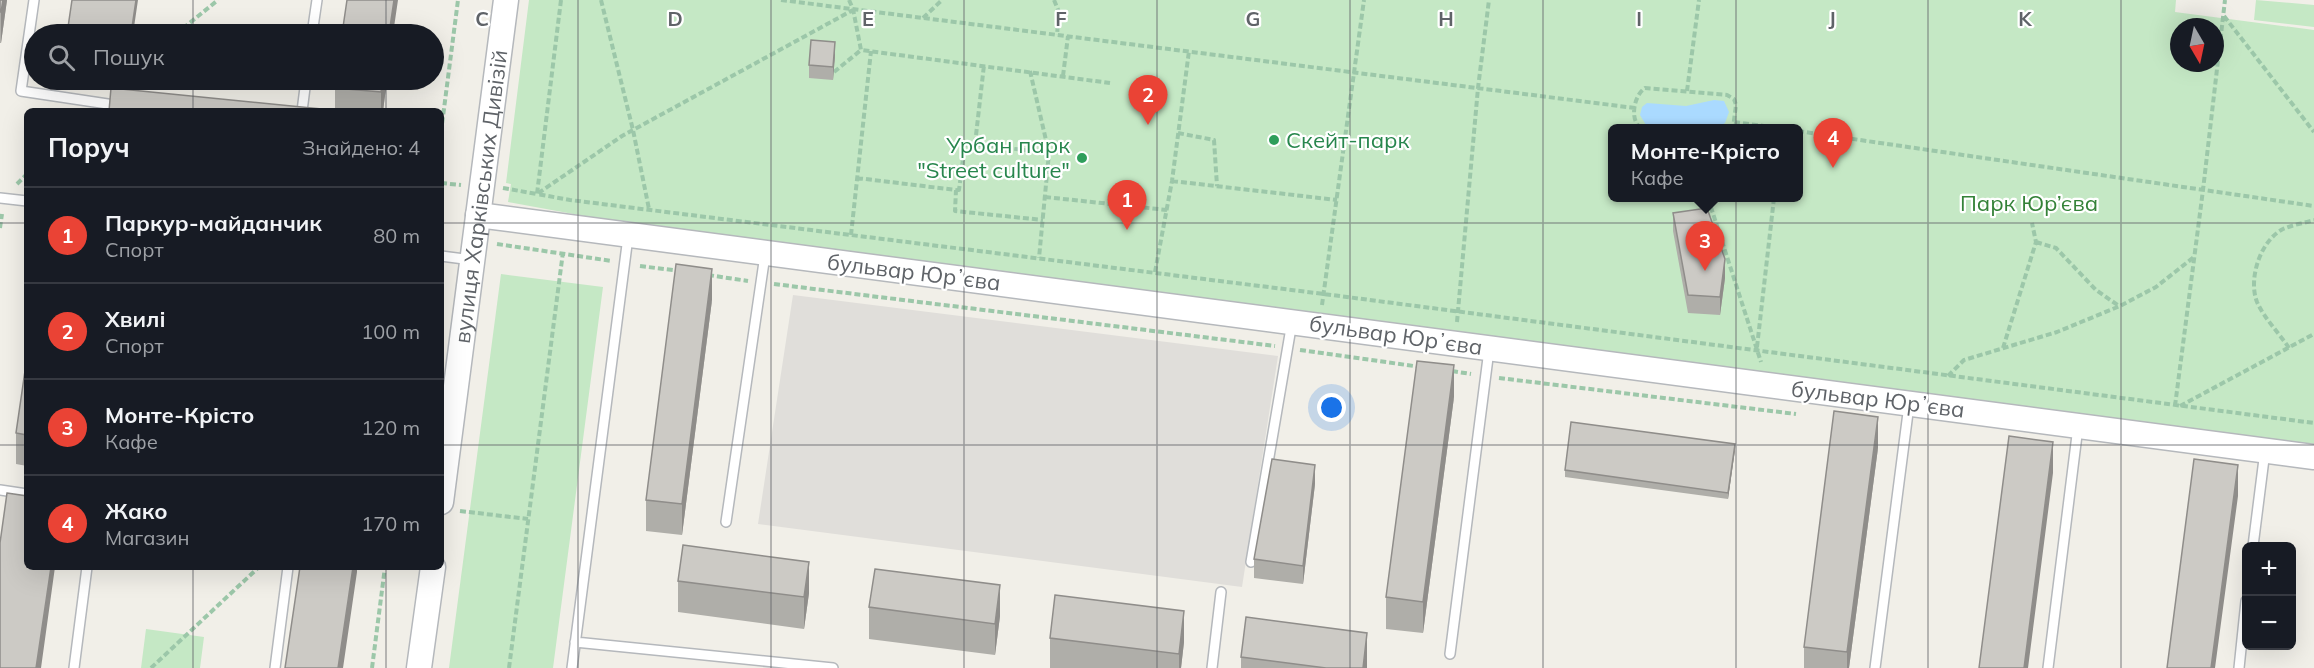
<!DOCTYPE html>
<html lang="uk">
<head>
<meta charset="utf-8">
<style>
	:root { --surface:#171b24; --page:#242831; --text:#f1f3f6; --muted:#9ea1a6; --line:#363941; --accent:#ea4335 }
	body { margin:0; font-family:Mulish,sans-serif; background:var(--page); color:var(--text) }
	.controls { position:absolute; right:18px; bottom:18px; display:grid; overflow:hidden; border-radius:9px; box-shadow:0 6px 24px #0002 }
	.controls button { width:54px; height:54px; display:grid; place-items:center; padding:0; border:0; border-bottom:2px solid var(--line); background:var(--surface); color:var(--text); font:30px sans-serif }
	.compass { position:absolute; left:2170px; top:18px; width:54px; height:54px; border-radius:50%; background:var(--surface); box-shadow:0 6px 24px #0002; rotate:171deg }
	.you { position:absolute; left:1332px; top:408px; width:21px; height:21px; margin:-15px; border:4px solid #fff; border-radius:50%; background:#1a73e8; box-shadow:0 0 0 9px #1a73e833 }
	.badge { display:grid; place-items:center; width:39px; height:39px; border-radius:50%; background:var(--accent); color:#fff; font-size:20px; font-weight:700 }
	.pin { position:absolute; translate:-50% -50px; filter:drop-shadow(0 2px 3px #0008) }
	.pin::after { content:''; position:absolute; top:32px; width:21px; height:18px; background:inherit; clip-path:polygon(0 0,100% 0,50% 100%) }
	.popup { position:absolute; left:1608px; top:124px; width:195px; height:78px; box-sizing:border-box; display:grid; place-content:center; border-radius:9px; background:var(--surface); filter:drop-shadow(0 2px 4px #0005); font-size:20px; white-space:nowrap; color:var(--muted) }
	.popup b { font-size:22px; color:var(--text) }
	.popup::after { content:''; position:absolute; left:50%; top:100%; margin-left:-12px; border:12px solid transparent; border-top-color:var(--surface) }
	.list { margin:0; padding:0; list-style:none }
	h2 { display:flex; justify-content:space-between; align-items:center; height:78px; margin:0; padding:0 24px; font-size:26px }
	h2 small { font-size:20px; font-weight:400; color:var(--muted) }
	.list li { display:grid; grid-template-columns:39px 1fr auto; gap:18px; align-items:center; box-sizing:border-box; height:96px; padding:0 24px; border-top:2px solid var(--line) }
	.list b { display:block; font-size:22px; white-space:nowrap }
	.list p { margin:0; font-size:20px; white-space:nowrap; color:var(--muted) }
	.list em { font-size:20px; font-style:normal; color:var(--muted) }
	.icon { flex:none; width:33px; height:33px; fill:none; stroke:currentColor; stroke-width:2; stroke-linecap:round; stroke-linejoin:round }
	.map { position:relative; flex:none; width:2314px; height:668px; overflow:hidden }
	.search { position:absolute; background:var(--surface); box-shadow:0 6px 24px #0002; left:24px; top:24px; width:420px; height:66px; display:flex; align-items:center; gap:15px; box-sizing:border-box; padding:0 21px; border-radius:33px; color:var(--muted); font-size:22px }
	.panel { position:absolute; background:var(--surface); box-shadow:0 6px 24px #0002; left:24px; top:108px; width:420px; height:462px; border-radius:9px }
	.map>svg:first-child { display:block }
	.industrial { fill:#e0deda }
	.green { fill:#c5e8c5; fill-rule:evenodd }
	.water { fill:#aadaff }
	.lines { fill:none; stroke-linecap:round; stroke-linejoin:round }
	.service-casing { stroke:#b5b8bc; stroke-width:12 }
	.tertiary-casing { stroke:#b5b8bc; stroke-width:27 }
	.path { stroke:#9cc7a9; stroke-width:4; stroke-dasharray:6 3; stroke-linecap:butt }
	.service { stroke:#fff; stroke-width:9 }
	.tertiary { stroke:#fff; stroke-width:24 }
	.wall { fill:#afaea9 }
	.shaded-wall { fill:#8f8d8a }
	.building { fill:#cccac5; stroke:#8f8d8a; stroke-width:1.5 }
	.grid { fill:none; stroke:#5f6368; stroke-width:1.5; stroke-opacity:0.55 }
	.leisure-dot { fill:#2e9e5b; stroke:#fff; stroke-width:2 }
	.labels { text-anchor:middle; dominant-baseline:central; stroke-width:4.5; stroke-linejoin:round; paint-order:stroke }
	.leisure-label { font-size:22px; fill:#27864d; stroke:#fff; text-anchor:start }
	.street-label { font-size:22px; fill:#5f6368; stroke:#fff }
	.park-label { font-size:22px; fill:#348238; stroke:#fff }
	.grid-label { font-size:20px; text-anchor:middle; font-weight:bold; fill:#5f6368; stroke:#fff; stroke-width:4.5; stroke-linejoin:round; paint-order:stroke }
</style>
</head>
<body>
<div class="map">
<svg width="2314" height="668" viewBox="0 0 2314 668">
	<rect width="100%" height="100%" fill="#f1efe8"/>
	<!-- industrial -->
	<path class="industrial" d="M 793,295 L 1278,356 L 1242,587 L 758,524 Z"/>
	<!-- green -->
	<path class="green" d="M 529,0 L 2176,0 L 2175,12 L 2314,30 L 2314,444 L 1931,396 L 677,233 L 508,202 L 511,184 L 506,183 ZM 2179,27 L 2215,27 L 2215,63 L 2179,63 ZM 1612,128 L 1798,128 L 1798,198 L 1612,198 Z
		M 2256,0 L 2314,5 L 2314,27 L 2254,20 Z
		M 501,274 L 603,287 L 553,668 L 449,668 Z
		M 146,629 L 204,637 L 200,668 L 141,668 Z"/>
	<!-- water -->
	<path class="water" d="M 1714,100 L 1724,101 L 1729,112 L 1725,123 L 1717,128 L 1698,127 L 1653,128 L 1646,125 L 1640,115 L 1642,107 L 1647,103 L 1686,106 Z"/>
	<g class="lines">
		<!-- service casing -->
		<g class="service-casing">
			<path id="service" d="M 34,0 L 21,91 L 121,106
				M 312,34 L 317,0
				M 302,111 L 306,80
				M 0,198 L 27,201
				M 441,256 L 472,260
				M 0,490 L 27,494
				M 726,522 L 765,255
				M 2253,546 L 2265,451
				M 1251,562 L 1292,322
				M 575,642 L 833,668
				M 1450,654 L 1489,350
				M 74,668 L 87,567
				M 275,668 L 288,567
				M 572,668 L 628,237
				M 1212,668 L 1221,592
				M 1875,668 L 1909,405
				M 2048,668 L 2078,427
				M 2239,668 L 2246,601"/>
		</g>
		<!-- tertiary casing -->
		<g class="tertiary-casing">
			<g id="tertiary">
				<path d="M 478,215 L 2314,457"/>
				<path id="s1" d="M 441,502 L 506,0"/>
				<path d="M 419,668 L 433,567"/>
			</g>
		</g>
		<!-- path -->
		<path class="path" d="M 561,0 L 537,194 L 570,200 L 1324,294 L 2314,423
			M 601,0 L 633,130 L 649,209
			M 781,0 L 1635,108
			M 849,0 L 853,9 L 861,50 L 1110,83
			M 1054,0 L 1059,12 L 1057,35
			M 2224,16 L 2314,132
			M 923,18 L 942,0
			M 176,34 L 218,0
			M 1030,71 L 1049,153 L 1039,258
			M 834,72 L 861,50
			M 1063,76 L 1068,36
			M 111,88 L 122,80
			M 1687,91 L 1699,0
			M 1734,122 L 1779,128
			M 1641,128 C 1629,120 1634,95 1645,88 L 1727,95 L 1734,99 L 1736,105 L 1733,128
			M 1798,131 L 2314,206
			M 441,132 L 458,0
			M 1178,133 L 1214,140 L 1217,186
			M 975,144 L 984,65
			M 857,178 L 956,190 L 955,211 L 1043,220
			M 1172,181 L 1337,200
			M 441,183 L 461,185
			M 17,184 L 27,174
			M 503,188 L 537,194 L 622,136 L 853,10
			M 957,190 L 959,190 L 965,143 L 1049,153
			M 1045,197 L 1167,210
			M 1708,198 L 1761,362
			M 0,228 L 2,214
			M 851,235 L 871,51
			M 2036,242 L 2056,248 L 2096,290 L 2119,306
			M 497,244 L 612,261
			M 640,266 L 680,271
			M 1155,272 L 1172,181 L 1189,51
			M 708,275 L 748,281
			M 774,284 L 1275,346
			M 1322,305 L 1364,0
			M 1457,322 L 1478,88 L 1489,0
			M 1757,347 L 1774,198
			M 2003,348 L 2036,242 L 2032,223
			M 2289,348 C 2279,333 2264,318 2257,302 C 2248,279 2260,241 2283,229 C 2292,225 2304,223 2314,220
			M 1300,350 L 1421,367
			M 1452,371 L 1471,374
			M 1948,376 L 1964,360 L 2057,332 L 2120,306 L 2156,287 L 2194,257
			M 1499,378 L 1796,414
			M 2175,406 L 2203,190 L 2225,0
			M 2180,406 L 2314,334
			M 460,511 L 528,519
			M 151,668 L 259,567
			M 372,668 L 385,567
			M 509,668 L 563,252"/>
		<!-- service -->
		<use href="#service" class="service"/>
		<!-- tertiary -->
		<use href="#tertiary" class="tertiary"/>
	</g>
	<!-- wall -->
	<path class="wall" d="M 0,0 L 7,0 L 1,43 L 0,43 Z
		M 835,55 L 833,80 L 809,78 L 809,65 Z
		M 387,80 L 383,111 L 109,111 L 335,110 L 335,88 Z
		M 1673,213 L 1725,278 L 1720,315 L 1688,313 L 1673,231 Z
		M 712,300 L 682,535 L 646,531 L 646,500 Z
		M 27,357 L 27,466 L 16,464 L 16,433 Z
		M 1454,397 L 1423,633 L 1386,629 L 1386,597 Z
		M 1878,448 L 1849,668 L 1804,668 L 1804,647 Z
		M 1735,450 L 1728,499 L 1565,477 L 1565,470 Z
		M 1315,484 L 1303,584 L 1254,578 L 1254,559 Z
		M 678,581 L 809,593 L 804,629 L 678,612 Z
		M 869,607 L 1000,616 L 995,655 L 869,639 Z
		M 1050,638 L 1184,642 L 1181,668 L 1050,668 Z
		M 1241,657 L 1367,664 L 1367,668 L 1241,668 Z"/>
	<!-- shaded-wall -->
	<path class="shaded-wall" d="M 3,0 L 7,0 L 1,43 L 1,12 Z
		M 136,0 L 138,0 L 133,34 L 131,34 Z
		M 394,0 L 398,0 L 393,34 L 389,34 Z
		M 835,42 L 835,55 L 833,80 L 833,67 Z
		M 383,80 L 387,80 L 383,111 L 381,111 L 381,92 Z
		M 1725,259 L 1725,278 L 1720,315 L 1720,297 Z
		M 712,269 L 712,300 L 682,535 L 682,504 Z
		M 1454,365 L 1454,397 L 1423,633 L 1423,602 Z
		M 1878,417 L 1878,448 L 1849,668 L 1847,668 L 1847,652 Z
		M 2053,442 L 2053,473 L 2028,668 L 2024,668 Z
		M 1735,444 L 1735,450 L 1728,499 L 1728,493 Z
		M 1315,465 L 1315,484 L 1303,584 L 1303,566 Z
		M 2238,465 L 2238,496 L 2215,668 L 2211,668 Z
		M 809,562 L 809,593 L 804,629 L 804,597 Z
		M 51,567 L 55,567 L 41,668 L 36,668 Z
		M 353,567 L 357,567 L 357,572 L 343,668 L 338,668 Z
		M 1000,585 L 1000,616 L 995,655 L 995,624 Z
		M 1184,611 L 1184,642 L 1181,668 L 1179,668 L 1179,654 Z
		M 1367,633 L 1367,668 L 1363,668 Z"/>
	<!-- building -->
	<path class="building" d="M 0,0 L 3,0 L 1,12 L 0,12 Z
		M 72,0 L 136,0 L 131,34 L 67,34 Z
		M 347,0 L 394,0 L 389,34 L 342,34 Z
		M 811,40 L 835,42 L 833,67 L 809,65 Z
		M 336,80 L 383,80 L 381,92 L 335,88 Z
		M 111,88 L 342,111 L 109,111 Z
		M 1707,208 L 1725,259 L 1720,297 L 1688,295 L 1673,213 Z
		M 676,264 L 712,269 L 682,504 L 646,500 Z
		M 27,357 L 27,435 L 16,433 Z
		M 1417,361 L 1454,365 L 1423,602 L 1386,597 Z
		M 1834,411 L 1878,417 L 1847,652 L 1804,647 Z
		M 1571,422 L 1735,444 L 1728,493 L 1565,470 Z
		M 2009,436 L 2053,442 L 2024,668 L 1979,668 Z
		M 1272,459 L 1315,465 L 1303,566 L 1254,559 Z
		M 2194,459 L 2238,465 L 2211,668 L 2167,668 Z
		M 7,493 L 27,496 L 27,567 L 51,567 L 36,668 L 0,668 L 0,543 Z
		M 683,545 L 809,562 L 804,597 L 678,581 Z
		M 300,567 L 353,567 L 338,668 L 285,668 Z
		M 875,569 L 1000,585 L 995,624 L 869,607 Z
		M 1055,595 L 1184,611 L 1179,654 L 1050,638 Z
		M 1246,617 L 1367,633 L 1363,668 L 1326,668 L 1241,657 Z"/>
	<!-- grid -->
	<path class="grid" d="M 193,0 L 193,34M 386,0 L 386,34M 578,0 L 578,668M 771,0 L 771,668M 964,0 L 964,668M 1157,0 L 1157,668M 1350,0 L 1350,668M 1543,0 L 1543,668M 1736,0 L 1736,668M 1928,0 L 1928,668M 2121,0 L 2121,668M 193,80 L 193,111M 386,80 L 386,111M 0,223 L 27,223M 441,223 L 2314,223M 0,445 L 27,445M 441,445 L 2314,445M 193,567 L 193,668M 386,567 L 386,668"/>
	<!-- markers -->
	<g class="leisure-dot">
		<circle cx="1274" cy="140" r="6"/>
		<circle cx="1082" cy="158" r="6"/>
	</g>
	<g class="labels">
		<!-- leisure labels -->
		<g class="leisure-label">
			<text x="1286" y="140">Скейт-парк</text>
			<text x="1070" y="145" text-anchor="end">Урбан парк<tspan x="1070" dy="25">"Street culture"</tspan></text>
		</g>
		<!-- street labels -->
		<g class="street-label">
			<text stroke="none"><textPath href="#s1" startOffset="308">вулиця Харківських Дивізій</textPath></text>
			<text transform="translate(914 272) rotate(7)">бульвар Юрʼєва</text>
			<text transform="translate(1396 335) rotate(8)">бульвар Юрʼєва</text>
			<text transform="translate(1878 399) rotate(7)">бульвар Юрʼєва</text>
		</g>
		<!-- park labels -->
		<g class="park-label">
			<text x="2029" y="203">Парк Юр’єва</text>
		</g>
	</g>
	<g class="grid-label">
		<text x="482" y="26">C</text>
		<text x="675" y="26">D</text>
		<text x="868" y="26">E</text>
		<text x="1061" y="26">F</text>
		<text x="1253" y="26">G</text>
		<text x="1446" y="26">H</text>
		<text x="1639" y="26">I</text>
		<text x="1832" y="26">J</text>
		<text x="2025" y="26">K</text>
	</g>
</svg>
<div class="controls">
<button>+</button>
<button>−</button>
</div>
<svg class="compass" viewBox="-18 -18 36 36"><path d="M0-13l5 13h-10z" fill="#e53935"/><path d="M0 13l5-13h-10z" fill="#9ea1a6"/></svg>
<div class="you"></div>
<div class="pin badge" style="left:1127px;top:230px">1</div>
<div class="pin badge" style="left:1148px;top:125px">2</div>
<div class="pin badge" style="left:1705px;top:271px">3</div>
<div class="popup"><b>Монте-Крісто</b>Кафе</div>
<div class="pin badge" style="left:1833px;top:168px">4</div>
<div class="search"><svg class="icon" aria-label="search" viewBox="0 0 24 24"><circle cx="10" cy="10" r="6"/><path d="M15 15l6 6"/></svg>Пошук</div>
<section class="panel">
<h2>Поруч<small>Знайдено: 4</small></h2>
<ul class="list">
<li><span class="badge">1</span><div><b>Паркур-майданчик</b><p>Спорт</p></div><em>80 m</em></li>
<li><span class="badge">2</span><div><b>Хвилі</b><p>Спорт</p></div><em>100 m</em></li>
<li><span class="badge">3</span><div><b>Монте-Крісто</b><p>Кафе</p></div><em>120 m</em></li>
<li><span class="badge">4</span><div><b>Жако</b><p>Магазин</p></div><em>170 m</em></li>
</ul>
</section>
</div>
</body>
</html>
